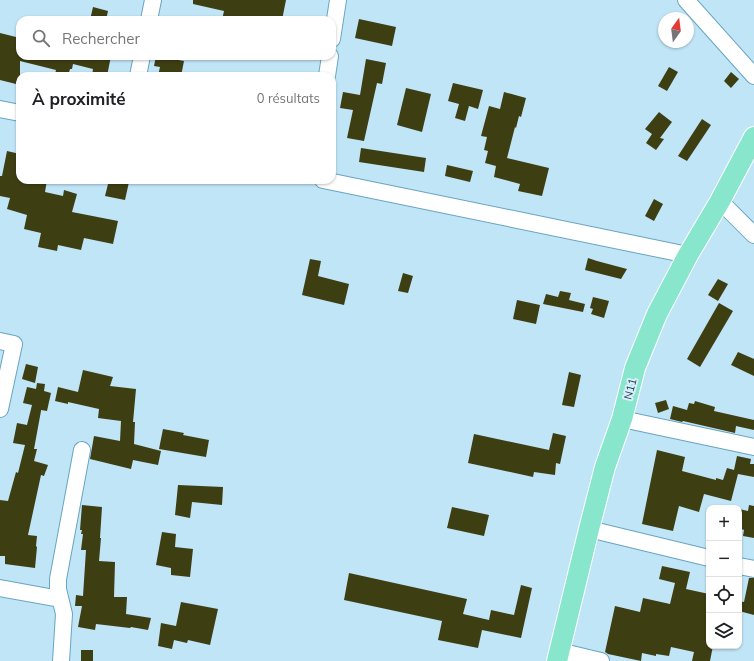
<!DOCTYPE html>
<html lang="fr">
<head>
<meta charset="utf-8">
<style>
	:root { --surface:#fff; --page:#f6f6f6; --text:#202124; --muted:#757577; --line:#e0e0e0 }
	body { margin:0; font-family:Mulish,sans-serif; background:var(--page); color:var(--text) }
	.controls { position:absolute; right:12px; bottom:12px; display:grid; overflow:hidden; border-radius:8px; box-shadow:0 1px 3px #0004 }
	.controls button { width:36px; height:36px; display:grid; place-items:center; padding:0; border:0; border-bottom:1px solid var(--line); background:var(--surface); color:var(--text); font:20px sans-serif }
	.compass { position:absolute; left:658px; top:12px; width:36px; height:36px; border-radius:50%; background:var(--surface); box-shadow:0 1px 3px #0004; rotate:14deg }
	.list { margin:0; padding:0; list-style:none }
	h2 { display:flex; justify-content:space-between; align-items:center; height:52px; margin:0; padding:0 16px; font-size:17px }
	h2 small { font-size:13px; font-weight:400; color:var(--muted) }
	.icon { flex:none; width:22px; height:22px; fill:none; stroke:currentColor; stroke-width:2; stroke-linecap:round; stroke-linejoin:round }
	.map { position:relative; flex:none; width:754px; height:661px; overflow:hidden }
	.search { position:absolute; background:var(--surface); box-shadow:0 1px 3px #0004; left:16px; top:16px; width:320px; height:44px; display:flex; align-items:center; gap:10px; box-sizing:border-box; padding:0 14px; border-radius:12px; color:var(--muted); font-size:15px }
	.panel { position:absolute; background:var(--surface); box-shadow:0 1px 3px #0004; left:16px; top:72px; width:320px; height:112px; border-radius:12px }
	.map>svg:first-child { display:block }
	.building { fill:#3e3e13 }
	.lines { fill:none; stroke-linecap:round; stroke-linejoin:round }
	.minor-casing { stroke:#67a5c2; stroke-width:18 }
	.major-casing { stroke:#fff; stroke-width:22 }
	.minor { stroke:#fff; stroke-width:16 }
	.major { stroke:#88e6cc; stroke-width:20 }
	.labels { text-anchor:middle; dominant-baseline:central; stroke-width:4; stroke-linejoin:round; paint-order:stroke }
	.street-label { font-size:11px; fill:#1c3642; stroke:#d7f0fc }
</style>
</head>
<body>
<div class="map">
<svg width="754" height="661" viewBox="0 0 754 661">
	<rect width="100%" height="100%" fill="#c0e5f7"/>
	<!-- building -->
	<path class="building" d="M 193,0 L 286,0 L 282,20 L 222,20 L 224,11 L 193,4 Z
		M 93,7 L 108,11 L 106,20 L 90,20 Z
		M 359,19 L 396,27 L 392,46 L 355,38 Z
		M 0,33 L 20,38 L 20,56 L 111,56 L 107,76 L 92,76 L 93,69 L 73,64 L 72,69 L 70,69 L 68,76 L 61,76 L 55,74 L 56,70 L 20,61 L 20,85 L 0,80 Z
		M 156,56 L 184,61 L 181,76 L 158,76 L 160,67 L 154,66 Z
		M 366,59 L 386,63 L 382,84 L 377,83 L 364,141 L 347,138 L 353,110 L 340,108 L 343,92 L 360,95 Z
		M 669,67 L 678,72 L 667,91 L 658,86 Z
		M 731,72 L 739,79 L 731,88 L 724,81 Z
		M 453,83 L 483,90 L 478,109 L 469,106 L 465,121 L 455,118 L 459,104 L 448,101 Z
		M 406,88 L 431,94 L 422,132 L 397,125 Z
		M 504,92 L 526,98 L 521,117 L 519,116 L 516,128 L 515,127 L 507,158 L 549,168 L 542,196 L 518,191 L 520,184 L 494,177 L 496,166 L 485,163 L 488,151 L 484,150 L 487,137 L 481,136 L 489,106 L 500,109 Z
		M 659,112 L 672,122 L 660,138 L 664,139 L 656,150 L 646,143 L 652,134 L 645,129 Z
		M 702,119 L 711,125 L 687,161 L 678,156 Z
		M 361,148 L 426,158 L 424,172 L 359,162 Z
		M 7,151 L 20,154 L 20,180 L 47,180 L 45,192 L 63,196 L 64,190 L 77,194 L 72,212 L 118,221 L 113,244 L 84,238 L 81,250 L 58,245 L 57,251 L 38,247 L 41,233 L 24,229 L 27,215 L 7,209 L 10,198 L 0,196 L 0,176 L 2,176 Z
		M 447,165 L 473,171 L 470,182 L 445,176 Z
		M 109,180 L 122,180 L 129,182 L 125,200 L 105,196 Z
		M 654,199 L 663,204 L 654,221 L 645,216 Z
		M 588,258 L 597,261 L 627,269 L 621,279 L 585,270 Z
		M 310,259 L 321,261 L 318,276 L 349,284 L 344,305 L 302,295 Z
		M 403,273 L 413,276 L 408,293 L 398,291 Z
		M 718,279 L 728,284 L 718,301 L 708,295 Z
		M 560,291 L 571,293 L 569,300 L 585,304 L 583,312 L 543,304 L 546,294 L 558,297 Z
		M 593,297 L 609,301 L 604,318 L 591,314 L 593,309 L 590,308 Z
		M 517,300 L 540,305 L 536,324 L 513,319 Z
		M 719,303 L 733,311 L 700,367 L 687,359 Z
		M 738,352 L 754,359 L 754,376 L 731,365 Z
		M 26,364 L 38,367 L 35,383 L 22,379 Z
		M 83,370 L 113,377 L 110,386 L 136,389 L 133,422 L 135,422 L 134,444 L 161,451 L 158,465 L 133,460 L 131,469 L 90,459 L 94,436 L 120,441 L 121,421 L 98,418 L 99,409 L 68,402 L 68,404 L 55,401 L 58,387 L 78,392 Z
		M 569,372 L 581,375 L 574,407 L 562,405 Z
		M 37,383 L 45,384 L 44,391 L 51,393 L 47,411 L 41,410 L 41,411 L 34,449 L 37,449 L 34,461 L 48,465 L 44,476 L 41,475 L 28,535 L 37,536 L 36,546 L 37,547 L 35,568 L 5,564 L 5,556 L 0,556 L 0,500 L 8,501 L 16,472 L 18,473 L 25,445 L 13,443 L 17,423 L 27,425 L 32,405 L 23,403 L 27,387 L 36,389 Z
		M 666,400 L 669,409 L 658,413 L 655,403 Z
		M 695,401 L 715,407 L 714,411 L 754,420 L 754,430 L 736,426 L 735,433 L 683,421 L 682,422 L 670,419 L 673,406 L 687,410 L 689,403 L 694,404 Z
		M 163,429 L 184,433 L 183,435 L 209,440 L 206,457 L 159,449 Z
		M 553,433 L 566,436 L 560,464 L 556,463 L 555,475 L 534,472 L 533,477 L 468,463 L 474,434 L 549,450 Z
		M 657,450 L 685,457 L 682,471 L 716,480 L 716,478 L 723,480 L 727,468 L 734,470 L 737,456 L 751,459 L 750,464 L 754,464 L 754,477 L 738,474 L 731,501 L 704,494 L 699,512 L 679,506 L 673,531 L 642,524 Z
		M 178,485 L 223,487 L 222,505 L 192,502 L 190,518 L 175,515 Z
		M 82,505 L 102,507 L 100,538 L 101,538 L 99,561 L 115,562 L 114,597 L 127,597 L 126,614 L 151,618 L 148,630 L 131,627 L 130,628 L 96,624 L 95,630 L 78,627 L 82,606 L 75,606 L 76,595 L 83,596 L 86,550 L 81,550 L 83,534 L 81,534 L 82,530 L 80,530 Z
		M 749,505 L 754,506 L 754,538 L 743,536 L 744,530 L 739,528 L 739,509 L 748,511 Z
		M 452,507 L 489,515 L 484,536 L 447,528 Z
		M 162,532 L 176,534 L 175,547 L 193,549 L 190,577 L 171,575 L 171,568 L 156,565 Z
		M 662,566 L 690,572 L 686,589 L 709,594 L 709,646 L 713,646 L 710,661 L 692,661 L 694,652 L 671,647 L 669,656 L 656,654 L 656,656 L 642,653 L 641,661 L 608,654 L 605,652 L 615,606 L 640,612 L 643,598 L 670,604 L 675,583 L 659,579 Z
		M 349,573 L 467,599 L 463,614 L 489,620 L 491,610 L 514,615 L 521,585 L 532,588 L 521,638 L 482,630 L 478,648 L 438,640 L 442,621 L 344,600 Z
		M 749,578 L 754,578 L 754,615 L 739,611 L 739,601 L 744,602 Z
		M 181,602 L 218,609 L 210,645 L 188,640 L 187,643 L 174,640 L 172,649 L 158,646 L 161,623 L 176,626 Z
		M 81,650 L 93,650 L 93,661 L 81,661 Z"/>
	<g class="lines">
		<!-- minor casing -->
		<g class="minor-casing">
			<path id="minor" d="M 686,0 L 754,76
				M 149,20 L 153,0
				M 332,39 L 338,0
				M 138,76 L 142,56
				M 327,76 L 330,56
				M 0,109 L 20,113
				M 323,180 L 688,255
				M 720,201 L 754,235
				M 0,341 L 14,344 L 0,409
				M 622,419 L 754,447
				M 589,529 L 709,558
				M 739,566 L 754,569
				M 0,588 L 60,599
				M 559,651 L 601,661
				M 61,661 L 64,614 L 58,589 L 58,579 L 82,450"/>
		</g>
		<!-- major casing -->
		<g class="major-casing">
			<path id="major" d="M 557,661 L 589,529 L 605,467 L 622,419 L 635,368 L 657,314 L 688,255 L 720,201 L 754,137"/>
		</g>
		<!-- minor -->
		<use href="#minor" class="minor"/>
		<!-- major -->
		<use href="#major" class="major"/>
	</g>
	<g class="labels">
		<!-- street labels -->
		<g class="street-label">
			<text transform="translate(630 389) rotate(-75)">N11</text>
		</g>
	</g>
</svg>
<div class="controls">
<button>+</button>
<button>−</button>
<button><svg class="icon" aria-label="locate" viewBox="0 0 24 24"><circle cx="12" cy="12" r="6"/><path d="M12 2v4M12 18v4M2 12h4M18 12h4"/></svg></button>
<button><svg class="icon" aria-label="layers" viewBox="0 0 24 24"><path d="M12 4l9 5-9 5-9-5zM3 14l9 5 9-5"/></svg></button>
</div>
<svg class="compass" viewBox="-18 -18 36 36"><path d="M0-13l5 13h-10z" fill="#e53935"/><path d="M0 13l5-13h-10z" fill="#757577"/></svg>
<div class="search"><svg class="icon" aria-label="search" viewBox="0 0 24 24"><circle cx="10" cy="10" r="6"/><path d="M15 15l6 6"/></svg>Rechercher</div>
<section class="panel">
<h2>À proximité<small>0 résultats</small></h2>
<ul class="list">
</ul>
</section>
</div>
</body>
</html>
